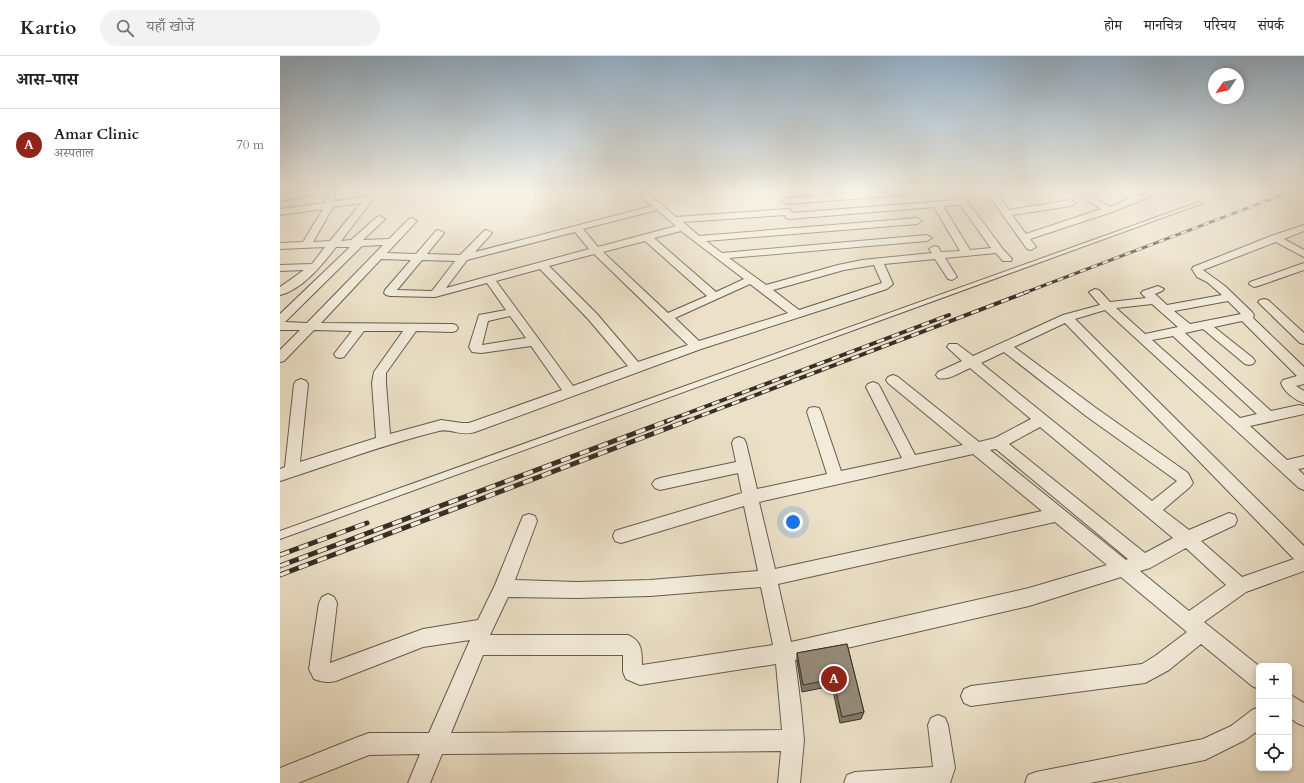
<!DOCTYPE html>
<html lang="hi">
<head>
<meta charset="utf-8">
<style>
	:root { --surface:#fff; --page:#f2f2f2; --text:#202124; --muted:#757577; --line:#e0e0e0; --accent:#8f2418 }
	body { margin:0; font-family:Cardo,"Noto Serif Devanagari",serif; background:var(--page); color:var(--text) }
	.controls { position:absolute; right:12px; bottom:12px; display:grid; overflow:hidden; border-radius:6px; box-shadow:0 2px 6px #0003 }
	.controls button { width:36px; height:36px; display:grid; place-items:center; padding:0; border:0; border-bottom:1px solid var(--line); background:var(--surface); color:var(--text); font:20px sans-serif }
	.compass { position:absolute; left:928px; top:12px; width:36px; height:36px; border-radius:50%; background:var(--surface); box-shadow:0 2px 6px #0003; rotate:236deg }
	.you { position:absolute; left:513px; top:466px; width:14px; height:14px; margin:-10px; border:3px solid #fff; border-radius:50%; background:#1a73e8; box-shadow:0 0 0 6px #1a73e833 }
	.badge { display:grid; place-items:center; width:26px; height:26px; border-radius:50%; background:var(--accent); color:#fff; font-size:13px; font-weight:700 }
	.pin { position:absolute; translate:-50% -50%; border:2px solid #fff; box-shadow:0 1px 4px #0006 }
	.list { margin:0; padding:0; list-style:none }
	h2 { display:flex; justify-content:space-between; align-items:center; height:52px; margin:0; padding:0 16px; font-size:17px }
	h2 small { font-size:13px; font-weight:400; color:var(--muted) }
	.list li { display:grid; grid-template-columns:26px 1fr auto; gap:12px; align-items:center; box-sizing:border-box; height:72px; padding:0 16px; border-top:1px solid var(--line) }
	.list b { display:block; font-size:15px; white-space:nowrap }
	.list p { margin:0; font-size:13px; white-space:nowrap; color:var(--muted) }
	.list em { font-size:13px; font-style:normal; color:var(--muted) }
	.icon { flex:none; width:22px; height:22px; fill:none; stroke:currentColor; stroke-width:2; stroke-linecap:round; stroke-linejoin:round }
	.map { position:relative; flex:none; width:1024px; height:727px; overflow:hidden }
	header { display:flex; align-items:center; gap:24px; box-sizing:border-box; height:56px; padding:0 20px; background:var(--surface); border-bottom:1px solid var(--line) }
	header strong { font-size:19px }
	nav { display:flex; gap:22px; margin-inline-start:auto; font-size:14px }
	.search { width:280px; height:36px; background:var(--page); display:flex; align-items:center; gap:10px; box-sizing:border-box; padding:0 14px; border-radius:22px; color:var(--muted); font-size:15px }
	main { display:flex }
	aside { flex:1; background:var(--surface) }
	.map>svg:first-child { display:block }
	.lines { fill:none; stroke-linecap:round; stroke-linejoin:round }
	.service-casing { stroke:#655c4e; stroke-width:2 }
	.minor-casing { stroke:#655c4e; stroke-width:2 }
	.service { fill:#f3ecdb; fill-rule:evenodd }
	.minor { fill:#f3ecdb; fill-rule:evenodd }
	.rail-far2-casing { stroke:#382f26; stroke-width:3 }
	.rail-far1-casing { stroke:#382f26; stroke-width:4 }
	.rail-casing { stroke:#382f26; stroke-width:5 }
	.rail-far2 { stroke:#f3ecdb; stroke-width:2; stroke-dasharray:6; stroke-linecap:butt }
	.rail-far1 { stroke:#f3ecdb; stroke-width:2.5; stroke-dasharray:8; stroke-linecap:butt }
	.rail { stroke:#f3ecdb; stroke-width:3.5; stroke-dasharray:10; stroke-linecap:butt }
	.wall { fill:#817869; stroke:#382f26 }
	.building { fill:#968c7a; stroke:#382f26 }
</style>
</head>
<body>
<header>
<strong>Kartio</strong>
<div class="search"><svg class="icon" aria-label="search" viewBox="0 0 24 24"><circle cx="10" cy="10" r="6"/><path d="M15 15l6 6"/></svg>यहाँ खोजें</div>
<nav><a>होम</a><a>मानचित्र</a><a>परिचय</a><a>संपर्क</a></nav>
</header>
<main>
<aside>
<h2>आस-पास<small></small></h2>
<ul class="list">
<li><span class="badge">A</span><div><b>Amar Clinic</b><p>अस्पताल</p></div><em>70 m</em></li>
</ul>
</aside>
<div class="map">
<svg width="1024" height="727" viewBox="0 0 1024 727">
	<rect width="100%" height="100%" fill="#ece1c8"/>
	<filter id="stains"><feTurbulence type="fractalNoise" baseFrequency=".005" numOctaves="4"/><feColorMatrix values="0 0 0 0 .2 0 0 0 0 .09 0 0 0 0 .02 0 0 0 .5 -.17"/></filter>
	<radialGradient id="worn" r=".72"><stop offset=".6" stop-color="#630" stop-opacity="0"/><stop offset="1" stop-color="#630" stop-opacity=".3"/></radialGradient>
	<g class="lines">
		<!-- service casing -->
		<g class="service-casing">
			<path id="service" d="M 919,146 L 923,147 L 0,483 L 0,475 Z"/>
		</g>
		<!-- minor casing -->
		<g class="minor-casing">
			<path id="minor" d="M 27,134 L 54,134 L 55,145 L 86,141 L 91,134 L 100,134 L 61,185 L 71,184 L 97,161 L 100,160 L 105,163 L 103,165 L 83,184 L 109,183 L 129,163 L 132,162 L 137,165 L 135,167 L 107,197 L 136,198 L 156,175 L 159,174 L 164,177 L 147,198 L 180,199 L 204,175 L 207,174 L 212,177 L 195,196 L 372,150 L 354,134 L 364,134 L 396,161 L 508,153 L 511,154 L 512,157 L 677,144 L 670,134 L 679,134 L 722,192 L 732,203 L 731,205 L 723,205 L 716,197 L 665,202 L 677,221 L 672,224 L 668,223 L 655,203 L 604,208 L 613,228 L 607,233 L 421,293 L 195,376 C 180,381 171,372 159,375 C 105,388 53,408 0,425 L 0,413 L 5,411 L 14,328 L 16,325 L 21,323 L 26,325 L 28,328 L 20,406 L 96,382 L 92,327 L 94,316 L 123,275 L 84,275 L 64,301 L 60,302 L 56,301 L 54,298 L 72,275 L 34,274 L 4,305 L 0,306 L 0,294 L 20,274 L 0,274 L 0,258 L 70,191 L 56,191 C 43,208 22,234 0,239 L 0,231 L 24,214 L 0,215 L 0,209 L 32,208 L 45,191 L 0,193 L 0,187 L 23,186 L 43,153 L 0,159 L 0,153 L 45,147 L 46,137 L 0,145 L 0,139 ZM 81,147 L 50,185 L 33,186 L 53,151 ZM 680,149 L 711,192 L 690,194 L 663,150 ZM 654,151 L 680,195 L 661,196 L 658,191 L 654,190 L 649,193 L 652,197 L 582,204 L 558,209 L 486,229 L 449,202 L 647,185 L 652,182 L 647,179 L 442,197 L 426,185 L 637,168 L 642,165 L 637,162 L 419,180 L 403,166 L 505,159 L 506,162 L 509,163 ZM 377,154 L 396,170 L 318,191 L 303,173 ZM 401,175 L 464,223 L 436,236 L 374,182 ZM 295,176 L 309,193 L 166,232 L 187,204 ZM 365,185 L 427,240 L 388,257 L 323,196 ZM 103,189 L 27,267 L 5,266 L 82,190 ZM 314,198 L 408,289 L 358,306 L 317,258 L 269,210 ZM 101,203 L 131,204 L 105,234 L 104,237 L 106,239 L 110,240 L 155,241 L 207,227 L 226,254 L 199,259 L 189,291 L 192,296 L 201,297 L 251,290 L 282,334 L 189,367 L 182,367 L 161,364 L 110,378 L 106,327 L 106,317 L 136,275 L 172,276 L 176,275 L 178,272 L 176,269 L 172,268 L 41,267 ZM 142,204 L 175,205 L 152,235 L 117,234 ZM 594,209 L 602,227 L 519,254 L 493,234 L 564,214 ZM 260,213 L 309,264 L 348,310 L 293,330 L 216,225 ZM 470,228 L 508,257 L 419,285 L 395,262 ZM 230,260 L 246,282 L 202,289 L 208,265 Z
				M 608,134 L 653,134 L 649,137 L 507,148 L 502,145 L 507,142 Z
				M 699,134 L 732,134 L 717,138 L 729,154 L 791,144 L 796,147 L 791,150 L 732,159 L 746,178 L 821,153 L 791,134 L 802,134 L 830,151 L 849,143 L 837,134 L 848,134 L 857,140 L 873,134 L 886,134 L 832,156 L 750,183 L 756,191 L 751,194 L 747,193 L 710,141 Z
				M 1024,169 L 1024,175 L 1004,183 L 1024,194 L 1024,201 L 996,186 L 923,214 L 945,230 L 972,256 L 974,259 L 973,262 L 1024,311 L 1024,328 L 1016,330 L 1024,335 L 1024,347 C 1015,344 1004,336 1001,327 L 1003,324 L 1017,320 L 962,265 L 934,271 L 973,302 L 975,305 L 973,308 L 969,309 L 965,308 L 923,273 L 905,277 L 991,355 L 1019,349 L 1024,350 L 1024,358 L 970,370 L 1007,404 L 1024,400 L 1024,412 L 1018,413 L 1024,419 L 1024,434 L 1019,432 L 825,254 L 795,263 L 1024,490 L 1024,515 L 966,536 L 924,566 L 979,610 L 979,633 L 972,630 L 921,588 L 889,614 L 865,627 L 691,650 L 684,647 L 681,640 L 684,633 L 691,630 L 862,608 L 875,600 L 907,576 L 841,521 L 749,550 L 515,604 L 521,652 L 524,684 L 520,727 L 498,727 L 501,695 L 162,698 L 150,727 L 128,727 L 140,698 L 89,699 L 18,727 L 0,727 L 0,712 L 78,681 L 89,677 L 149,677 L 190,584 L 143,591 L 56,625 C 47,627 42,626 34,623 L 29,613 L 39,547 L 42,541 L 48,538 L 54,541 L 57,547 L 50,607 L 143,573 L 198,564 L 215,529 L 243,460 L 249,458 L 255,460 L 257,465 L 235,524 L 297,526 L 370,524 L 478,515 L 464,450 L 341,487 L 335,485 L 333,480 L 335,475 L 341,473 L 462,437 L 458,417 L 380,434 L 375,432 L 372,428 L 375,424 L 380,422 L 456,406 L 452,387 L 454,383 L 459,381 L 464,383 L 466,387 L 477,433 L 547,418 L 527,356 L 529,352 L 534,351 L 539,352 L 541,356 L 561,415 L 622,402 L 586,331 L 588,328 L 593,326 L 598,328 L 600,331 L 635,399 L 683,389 L 608,327 L 606,324 L 608,321 L 613,319 L 618,321 L 699,386 L 715,382 L 751,363 L 690,312 C 681,316 668,325 658,322 L 656,319 L 658,316 L 682,305 L 667,291 L 669,288 L 677,288 L 693,300 L 783,259 L 820,249 L 809,236 L 815,233 L 819,234 L 830,246 L 866,242 L 861,237 L 863,235 L 878,230 L 884,233 L 882,235 L 875,238 L 887,249 L 942,239 L 927,226 L 917,221 L 912,213 L 913,211 L 991,180 ZM 948,245 L 961,258 L 910,268 L 894,255 ZM 872,248 L 898,271 L 865,278 L 836,252 ZM 785,267 L 1014,503 L 962,521 L 921,485 L 955,469 L 957,464 L 955,459 L 949,457 L 909,474 L 883,454 L 910,431 L 913,427 L 908,417 L 816,352 L 734,291 ZM 893,280 L 977,358 L 960,362 L 872,284 ZM 724,296 L 806,360 L 897,425 L 872,445 L 701,307 ZM 760,371 L 893,482 L 865,497 L 729,388 ZM 716,393 L 848,503 L 846,504 L 710,394 ZM 693,398 L 762,455 L 495,513 L 479,446 ZM 775,466 L 827,509 L 749,532 L 511,586 L 498,528 ZM 906,492 L 946,529 L 909,555 L 860,515 L 870,512 ZM 481,531 L 493,589 L 362,609 C 362,595 362,585 348,579 L 210,579 L 228,541 L 297,542 L 370,540 ZM 203,599 L 343,599 L 343,616 L 346,623 L 360,629 L 496,608 L 502,674 L 171,677 Z
				M 1024,207 L 1024,214 L 978,230 L 974,231 L 969,228 L 970,226 Z
				M 984,243 L 988,244 L 1024,277 L 1024,288 L 1020,287 L 980,248 L 978,246 L 980,244 Z
				M 1009,638 L 1024,647 L 1024,670 L 1017,667 L 1009,661 Z
				M 979,651 L 979,674 L 965,684 L 925,704 L 810,727 L 745,727 L 748,719 L 756,716 L 923,683 L 951,670 L 972,654 Z
				M 658,659 L 665,662 L 668,669 L 675,712 L 670,727 L 564,727 L 567,719 L 575,716 L 653,711 L 648,669 L 651,662 Z"/>
		</g>
		<!-- service -->
		<use href="#service" class="service"/>
		<!-- minor -->
		<use href="#minor" class="minor"/>
		<!-- rail-far2 casing -->
		<g class="rail-far2-casing">
			<path id="rail-far2" d="M 744,237 L 1015,134"/>
		</g>
		<!-- rail-far1 casing -->
		<g class="rail-far1-casing">
			<path id="rail-far1" d="M 387,365 L 669,259
				M 407,365 L 747,236"/>
		</g>
		<!-- rail casing -->
		<g class="rail-casing">
			<path id="rail" d="M 0,499 L 87,467
				M 0,510 L 390,364
				M 0,519 L 409,364"/>
		</g>
		<!-- rail-far2 -->
		<use href="#rail-far2" class="rail-far2"/>
		<!-- rail-far1 -->
		<use href="#rail-far1" class="rail-far1"/>
		<!-- rail -->
		<use href="#rail" class="rail"/>
	</g>
	<!-- wall -->
	<path class="wall" d="M 567,588 L 584,656 L 581,663 L 560,667 L 552,630 L 522,636 L 517,605 L 517,597 Z"/>
	<!-- building -->
	<path class="building" d="M 567,588 L 584,656 L 562,661 L 553,623 L 523,629 L 517,597 Z"/>
	<!-- sky -->
	<linearGradient id="sky" x2="0" y2="1"><stop stop-color="#91aec5"/><stop offset="0.57" stop-color="#f6f2e6"/><stop offset="1" stop-color="#f6f2e6" stop-opacity="0"/></linearGradient>
	<rect width="1024" height="236" fill="url(#sky)"/>
	<rect width="100%" height="100%" filter="url(#stains)"/>
	<rect width="100%" height="100%" fill="url(#worn)"/>
</svg>
<div class="controls">
<button>+</button>
<button>−</button>
<button><svg class="icon" aria-label="locate" viewBox="0 0 24 24"><circle cx="12" cy="12" r="6"/><path d="M12 2v4M12 18v4M2 12h4M18 12h4"/></svg></button>
</div>
<svg class="compass" viewBox="-18 -18 36 36"><path d="M0-13l5 13h-10z" fill="#e53935"/><path d="M0 13l5-13h-10z" fill="#757577"/></svg>
<div class="you"></div>
<div class="pin badge" style="left:554px;top:623px">A</div>
</div>
</main>
</body>
</html>
